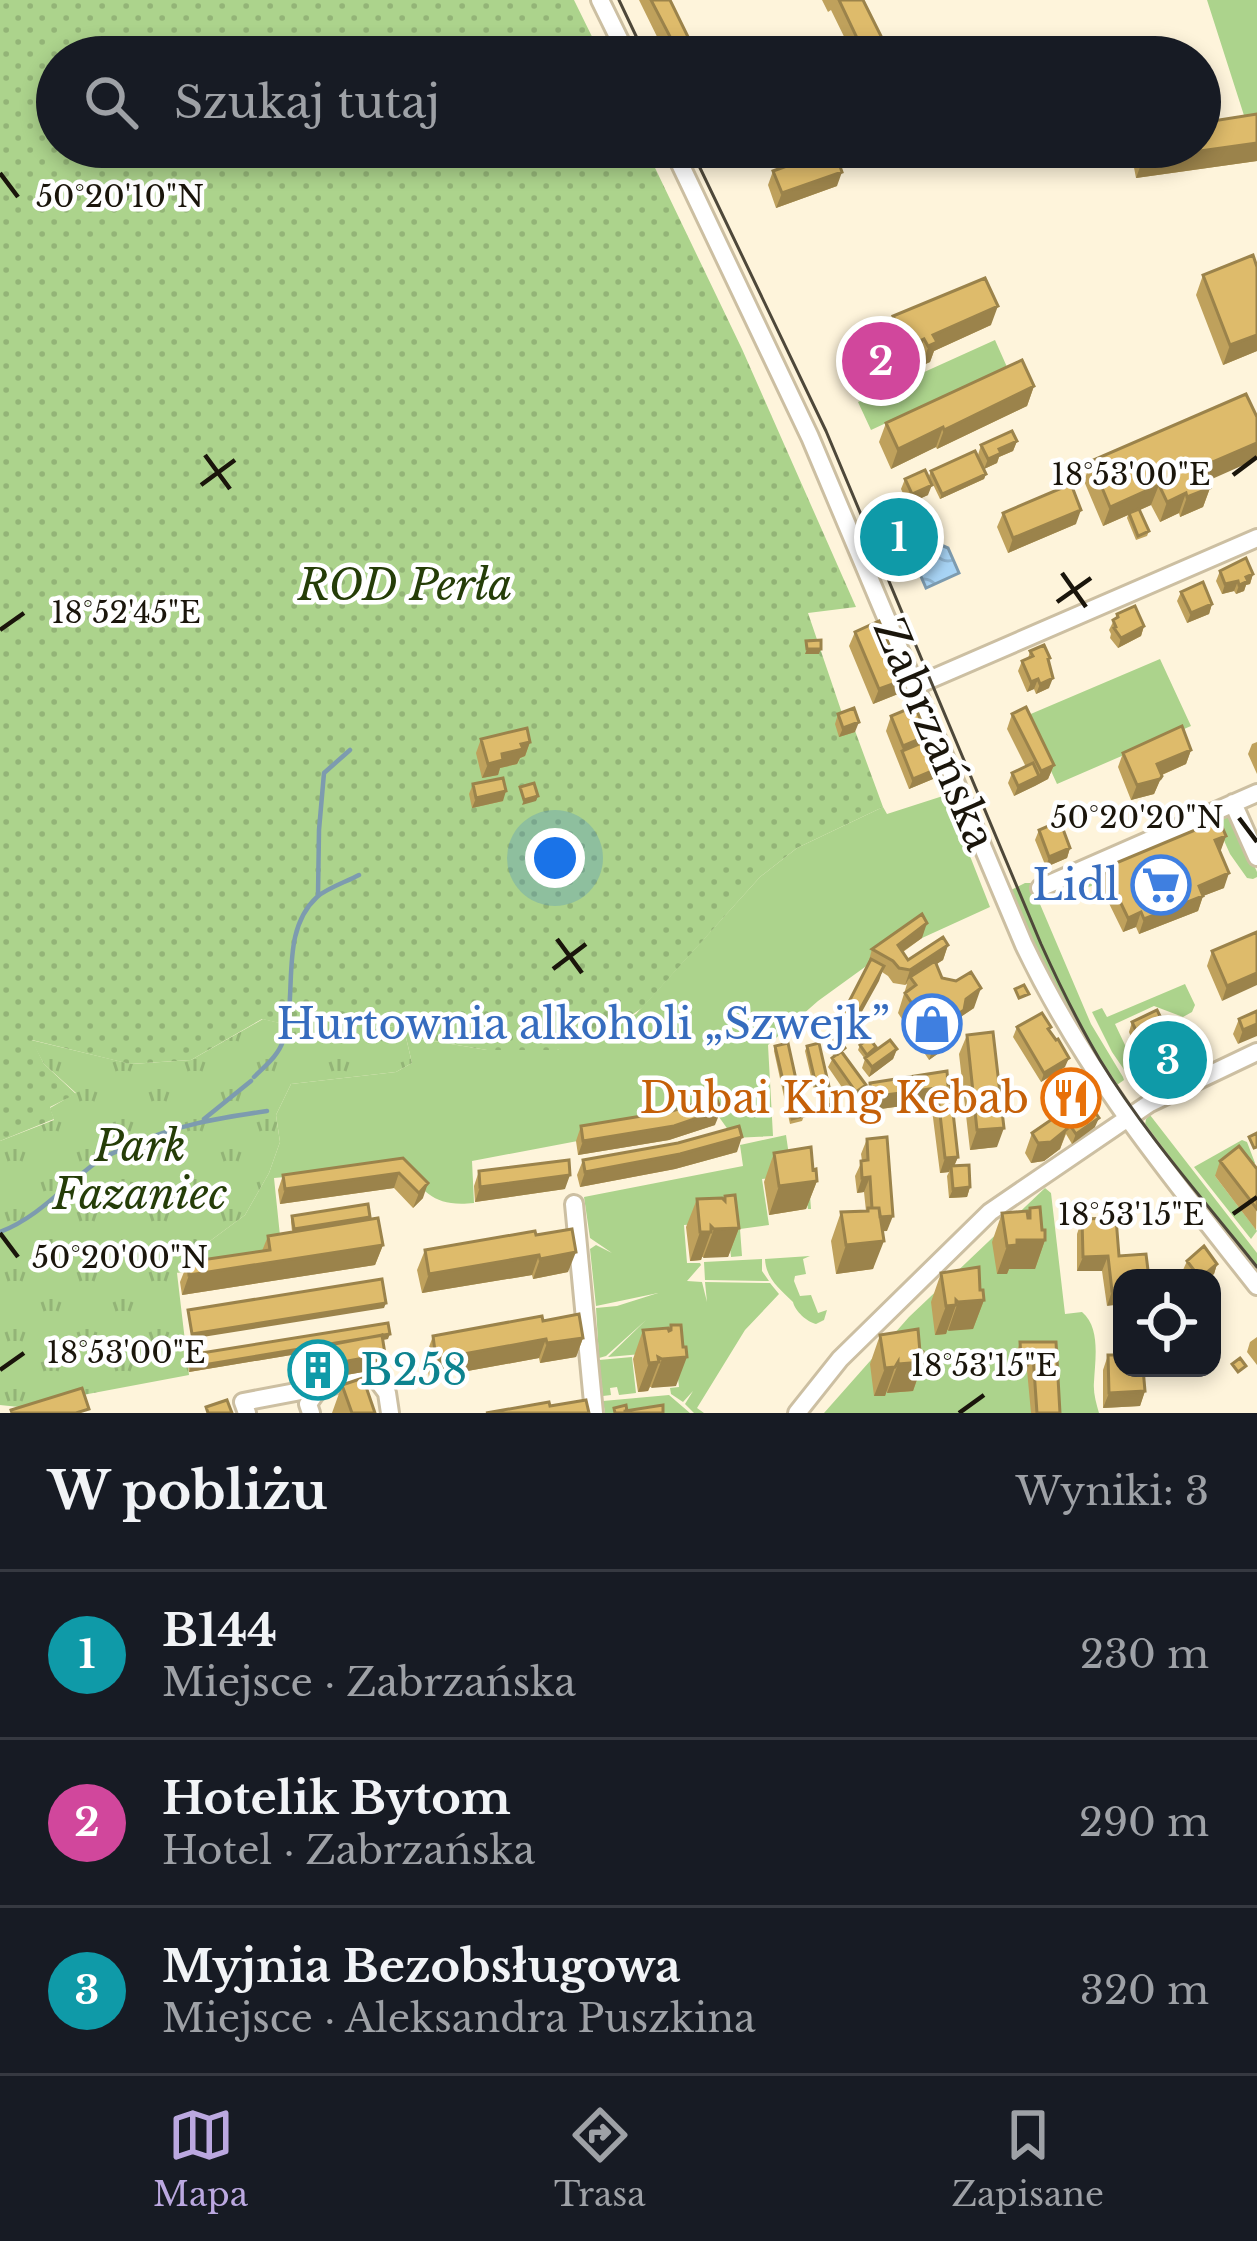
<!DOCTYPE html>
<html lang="pl">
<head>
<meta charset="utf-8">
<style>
	:root { --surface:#171b24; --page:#20242c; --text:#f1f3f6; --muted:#9ea1a6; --line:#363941; --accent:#bba8e0 }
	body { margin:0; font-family:"Libre Baskerville",serif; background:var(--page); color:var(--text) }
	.controls { position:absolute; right:36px; bottom:36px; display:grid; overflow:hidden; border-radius:24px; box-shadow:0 6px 18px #0003 }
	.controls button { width:108px; height:108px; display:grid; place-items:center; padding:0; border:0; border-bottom:3px solid var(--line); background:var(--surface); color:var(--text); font:60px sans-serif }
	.you { position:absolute; left:555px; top:858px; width:42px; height:42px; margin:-30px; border:9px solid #fff; border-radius:50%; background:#1a73e8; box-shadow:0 0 0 18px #1a73e833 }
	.badge { display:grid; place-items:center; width:78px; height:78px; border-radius:50%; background:var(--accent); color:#fff; font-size:39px; font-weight:700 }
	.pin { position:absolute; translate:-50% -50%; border:6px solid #fff; box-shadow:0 3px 12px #0006 }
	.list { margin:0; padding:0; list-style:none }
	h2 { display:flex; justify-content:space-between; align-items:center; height:156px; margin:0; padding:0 48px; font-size:51px }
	h2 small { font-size:39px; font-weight:400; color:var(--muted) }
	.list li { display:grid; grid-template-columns:78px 1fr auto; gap:36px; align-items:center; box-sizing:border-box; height:168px; padding:0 48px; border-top:3px solid var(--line) }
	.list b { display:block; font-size:45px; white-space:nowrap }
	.list p { margin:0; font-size:39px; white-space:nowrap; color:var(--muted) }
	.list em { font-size:39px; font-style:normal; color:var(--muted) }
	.icon { flex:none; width:66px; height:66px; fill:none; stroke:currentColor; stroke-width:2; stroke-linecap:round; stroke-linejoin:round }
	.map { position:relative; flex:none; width:1257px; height:1413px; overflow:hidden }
	.search { position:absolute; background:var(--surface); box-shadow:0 6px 18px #0003; left:36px; right:36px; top:36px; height:132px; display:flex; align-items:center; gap:30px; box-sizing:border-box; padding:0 42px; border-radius:66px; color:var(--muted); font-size:45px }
	.sheet { height:660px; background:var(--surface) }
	nav { display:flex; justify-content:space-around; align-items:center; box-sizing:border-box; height:168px; border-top:3px solid var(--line); background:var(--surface); font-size:33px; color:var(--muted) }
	nav a { display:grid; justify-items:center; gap:6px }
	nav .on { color:var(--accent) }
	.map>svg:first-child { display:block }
	.grass { fill:#acd38c }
	.park { fill:url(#park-tufts) }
	.garden { fill:url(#garden-dots) }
	.water { fill:url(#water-waves); stroke:#7d9baf; stroke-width:3 }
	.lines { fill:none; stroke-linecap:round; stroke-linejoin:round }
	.stream { stroke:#7d9baf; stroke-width:4.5 }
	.minor-casing { stroke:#ccbfa2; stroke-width:22 }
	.minor { stroke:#fff; stroke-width:16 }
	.tram { stroke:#4e483a; stroke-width:3 }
	.wall { fill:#bfa15c }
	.shaded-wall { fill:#9b834b }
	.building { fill:#debb6b; stroke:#9b834b; stroke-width:3 }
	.ticks { fill:none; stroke:#1a150b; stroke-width:4.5 }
	.labels { text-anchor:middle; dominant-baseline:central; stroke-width:9; stroke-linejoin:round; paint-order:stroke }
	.park-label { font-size:42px; font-style:italic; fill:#253d08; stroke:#fff }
	.street-label { font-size:42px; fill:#1a150b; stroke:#fff }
	.shop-label { font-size:42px; fill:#366cbe; stroke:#fff; text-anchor:end }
	.food-label { font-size:42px; fill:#c56008; stroke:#fff; text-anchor:end }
	.culture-label { font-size:42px; fill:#0d838f; stroke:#fff; text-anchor:start }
	.ticks-label { font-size:30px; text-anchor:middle; fill:#1a150b; stroke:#fff; stroke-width:9; stroke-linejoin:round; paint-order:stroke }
</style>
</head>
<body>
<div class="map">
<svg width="1257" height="1413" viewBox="0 0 1257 1413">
	<defs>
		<pattern id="park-tufts" width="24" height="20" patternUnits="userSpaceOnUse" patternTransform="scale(3)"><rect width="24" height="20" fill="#acd38c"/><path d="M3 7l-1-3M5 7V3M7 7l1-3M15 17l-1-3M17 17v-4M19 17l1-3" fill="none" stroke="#93b477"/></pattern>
		<pattern id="garden-dots" width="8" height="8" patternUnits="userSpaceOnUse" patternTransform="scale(3)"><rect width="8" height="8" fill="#acd38c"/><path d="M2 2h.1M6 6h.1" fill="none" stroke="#93b477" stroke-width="1.8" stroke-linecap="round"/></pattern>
		<pattern id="water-waves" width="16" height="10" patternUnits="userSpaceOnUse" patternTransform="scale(3)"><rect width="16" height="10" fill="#a8d4f5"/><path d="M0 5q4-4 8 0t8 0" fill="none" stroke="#90b5d1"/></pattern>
	</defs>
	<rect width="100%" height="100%" fill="#fef4db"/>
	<!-- grass -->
	<path class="grass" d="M 1207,0 L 1257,0 L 1257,156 Z
		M 995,340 L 1007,367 L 871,430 L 858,402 Z
		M 1160,659 L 1191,726 L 1057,784 L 1026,716 Z
		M 946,795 L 990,907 L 922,938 L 916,930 L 818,1001 L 768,1045 L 773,1136 L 734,1138 L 714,1110 L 625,1132 L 472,1161 L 474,1203 C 433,1207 428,1193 399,1167 L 274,1178 L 282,1255 L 177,1273 L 210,1241 L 245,1215 L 269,1173 L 280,1142 L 276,1115 L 291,1084 L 396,1072 L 412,1063 L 404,1029 L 421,1039 L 487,1050 L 557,1050 L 636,1014 L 760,877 L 797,848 L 883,807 L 887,814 Z
		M 1231,815 L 1257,872 L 1257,877 L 1253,879 L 1247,878 L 1230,854 L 1222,836 L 1086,888 L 1082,885 L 1082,881 Z
		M 1025,883 L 1031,883 L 1091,1024 L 1123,1077 L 1124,1080 L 1114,1087 L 1048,978 L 1011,890 Z
		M 1185,984 L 1195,1005 L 1192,1012 L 1183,1017 L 1154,1006 L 1115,1024 L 1145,1087 L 1138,1090 L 1112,1052 L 1092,1012 L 1102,1008 L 1107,1017 Z
		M 1150,1115 L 1257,1253 L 1257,1275 L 1144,1131 L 1146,1119 Z
		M 786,1135 L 791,1169 L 808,1169 L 811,1209 L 808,1209 L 802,1175 L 762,1179 L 769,1225 L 740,1229 L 742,1256 L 731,1257 L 727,1222 L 684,1225 L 687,1263 L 700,1263 L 701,1265 L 687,1281 L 702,1282 L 707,1302 L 705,1282 L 770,1283 L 779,1294 L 745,1330 L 697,1408 L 704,1413 L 694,1413 L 685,1404 L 693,1391 L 683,1402 L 671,1394 L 670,1388 L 679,1387 L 675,1351 L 608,1357 L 646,1320 L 606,1356 L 599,1358 L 596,1308 L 617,1306 L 658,1293 L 596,1306 L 590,1249 L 596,1245 L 612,1253 L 590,1238 L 584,1197 L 743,1166 L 740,1145 Z
		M 1242,1140 L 1247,1142 L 1255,1163 L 1245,1169 L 1215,1176 L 1257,1231 L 1251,1239 L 1194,1167 Z
		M 1045,1188 L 1051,1193 L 1065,1314 L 1082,1312 C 1101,1328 1095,1360 1094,1382 C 1093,1392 1096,1403 1099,1413 L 824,1413 L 909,1317 Z
		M 810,1256 L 803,1259 L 806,1274 L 795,1276 L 794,1281 L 800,1296 L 811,1295 L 818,1313 L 827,1310 L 824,1320 L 816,1324 C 807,1322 795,1311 793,1302 C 780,1289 766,1279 765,1259 Z
		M 762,1259 L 762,1271 L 769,1281 L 705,1280 L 704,1262 Z
		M 632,1357 L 636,1393 L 619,1395 L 617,1387 L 610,1388 L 611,1395 L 603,1396 L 599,1360 Z
		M 669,1395 L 690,1413 L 605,1413 L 603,1401 Z"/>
	<!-- park -->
	<path class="park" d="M 326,1014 L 404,1029 L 412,1063 L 396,1072 L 291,1084 L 276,1115 L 280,1142 L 269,1173 L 245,1215 L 210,1241 L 177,1273 L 189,1375 L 19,1407 L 0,1405 L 0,1141 L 54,1120 L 50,1108 L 76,1093 L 44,1064 L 31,1040 L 131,1064 L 191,1060 L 263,1019 L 301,1028 Z"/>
	<!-- garden -->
	<path class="garden" d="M 0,0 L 574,0 L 602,57 L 57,57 L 57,147 L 645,147 L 742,349 L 856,607 L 808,613 L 844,719 L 850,717 L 883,807 L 797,848 L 760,877 L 642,1008 L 601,1036 L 557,1050 L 487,1050 L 421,1039 L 404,1029 L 326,1014 L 301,1028 L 262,1019 L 191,1060 L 130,1064 L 32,1040 L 44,1064 L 76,1094 L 50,1107 L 54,1119 L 0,1141 Z"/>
	<!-- water -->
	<path class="water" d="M 941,545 L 948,548 L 959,573 L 926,588 L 913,558 Z"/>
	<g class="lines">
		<!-- stream -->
		<path class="stream" d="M 318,895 L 319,830 L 324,773 L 350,750
			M 254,1077 C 265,1066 278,1056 283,1041 C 299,996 278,933 317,897 C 327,888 346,882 359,875
			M 204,1119 L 251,1081
			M 0,1232 C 39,1217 65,1185 98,1161 C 108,1154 121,1150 132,1145 C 176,1125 219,1118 267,1111"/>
		<!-- minor casing -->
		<g class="minor-casing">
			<path id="minor" d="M 600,0 L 628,57
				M 672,147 L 810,437 L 1024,945 C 1086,1075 1169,1174 1257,1286
				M 915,686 L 1257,538
				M 1233,803 L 1257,857
				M 1040,888 L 1257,793
				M 574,1204 L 594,1413
				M 247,1413 L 243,1402 L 375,1377 L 387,1393 L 390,1413
				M 311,1413 L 308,1404 L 320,1387
				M 797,1413 L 840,1359 L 990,1212 L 1150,1103 L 1257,1052"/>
		</g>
		<!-- minor -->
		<use href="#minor" class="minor"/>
		<!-- tram -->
		<path class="tram" d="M 619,0 L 646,57
			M 690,147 L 826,431 L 1041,944 C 1059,984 1078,1023 1100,1060 C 1145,1134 1204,1200 1257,1267"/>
	</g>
	<!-- wall -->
	<path class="wall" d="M 639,0 L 670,0 L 692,45 L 687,57 L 667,57 Z
		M 822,0 L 863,0 L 885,57 L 854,57 L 831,10 L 828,12 Z
		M 1257,114 L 1257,161 L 1136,178 L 1131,152 L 1133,147 L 1141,147 Z
		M 388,147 L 419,147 L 393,159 Z
		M 773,171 L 837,186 L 776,208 L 768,185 Z
		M 1257,267 L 1257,351 L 1223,365 L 1196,295 L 1203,275 Z
		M 893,316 L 991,325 L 934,351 L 930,362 L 921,366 L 917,359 L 854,388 L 841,361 L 848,342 L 891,322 Z
		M 1034,386 L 1027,406 L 937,449 L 936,447 L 891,469 L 879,442 L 886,423 Z
		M 1017,441 L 1013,451 L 999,457 L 997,463 L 984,469 L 978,455 L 981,445 Z
		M 1091,461 L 1207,481 L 1210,488 L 1203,507 L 1180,517 L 1179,513 L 1160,522 L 1151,505 L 1140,510 L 1149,531 L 1147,536 L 1136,540 L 1127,518 L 1128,515 L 1103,526 L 1084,481 Z
		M 931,471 L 986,474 L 984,479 L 940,499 L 929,476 Z
		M 905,479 L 928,495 L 908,504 L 901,489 Z
		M 1003,513 L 1076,524 L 1008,553 L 997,527 Z
		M 1220,571 L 1253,574 L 1250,584 L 1246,585 L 1244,591 L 1236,594 L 1234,591 L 1222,594 L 1216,581 Z
		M 1181,592 L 1212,604 L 1209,614 L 1187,623 L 1177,601 Z
		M 1117,614 L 1144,626 L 1141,636 L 1118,648 L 1110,638 L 1111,634 L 1109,630 Z
		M 855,632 L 898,694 L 873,704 L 849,646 Z
		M 1030,651 L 1048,662 L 1049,688 L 1036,694 L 1034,689 L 1027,692 L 1018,671 L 1022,661 L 1028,659 Z
		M 838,714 L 855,732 L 839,737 L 835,724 Z
		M 1012,714 L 1054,765 L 1048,779 L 1014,796 L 1008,783 L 1012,773 L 1026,767 L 1007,729 Z
		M 891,716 L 927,736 L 926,741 L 933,779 L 909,789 L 886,731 Z
		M 481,739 L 530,742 L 525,756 L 520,758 L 517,764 L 500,768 L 498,775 L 482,778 L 476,753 Z
		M 1257,742 L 1257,774 L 1248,754 L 1252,744 Z
		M 1191,750 L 1186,764 L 1162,775 L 1154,794 L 1131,800 L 1118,767 L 1123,753 Z
		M 473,784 L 503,801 L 472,808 L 469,794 Z
		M 1039,830 L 1070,848 L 1067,858 L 1046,867 L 1035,840 Z
		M 1226,836 L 1220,851 L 1224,888 L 1203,896 L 1198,911 L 1139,934 L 1136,927 L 1123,932 L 1099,883 L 1104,868 Z
		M 1257,932 L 1222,1001 L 1207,966 L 1212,951 Z
		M 922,938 L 903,952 L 908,960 L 948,945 L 943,960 L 936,964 L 942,978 L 974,1008 L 962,1016 L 953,1043 L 929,1060 L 898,1013 L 907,984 L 905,985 L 893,983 L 888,976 L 882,972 L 843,1045 L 843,1054 L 862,1095 L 852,1102 L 828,1067 L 834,1056 L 828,1049 L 834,1041 L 832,1040 L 837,1025 L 868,964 L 872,949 Z
		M 1257,1011 L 1238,1044 L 1233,1034 L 1239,1019 Z
		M 1132,1022 L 1164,1024 L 1160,1034 L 1135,1047 L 1129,1032 Z
		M 1017,1027 L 1051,1027 L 1049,1030 L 1065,1067 L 1041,1082 L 1013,1037 Z
		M 967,1035 L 997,1147 L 970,1150 L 959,1054 Z
		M 860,1045 L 876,1047 L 875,1051 L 897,1049 L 893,1059 L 869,1077 L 862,1068 L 865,1059 L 858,1050 Z
		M 775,1046 L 804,1116 L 802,1121 L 790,1124 L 774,1051 Z
		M 807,1046 L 833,1104 L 831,1109 L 819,1111 L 805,1051 Z
		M 1152,1052 L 1188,1059 L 1154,1074 L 1148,1061 Z
		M 947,1071 L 958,1157 L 954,1166 L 970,1187 L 967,1197 L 949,1198 L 947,1176 L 949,1172 L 940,1173 L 931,1102 L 866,1111 L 865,1097 L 870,1083 Z
		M 1047,1092 L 1095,1127 L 1072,1144 L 1066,1134 L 1060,1149 L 1044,1161 L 1031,1163 L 1025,1153 L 1032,1133 L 1054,1118 L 1044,1102 Z
		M 715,1125 L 669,1140 L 578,1155 L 576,1141 L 581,1126 Z
		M 867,1139 L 887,1231 L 882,1231 L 873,1269 L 836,1274 L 831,1241 L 841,1212 L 866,1211 L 864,1192 L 857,1193 L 855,1176 L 862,1161 L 861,1154 Z
		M 737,1152 L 675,1169 L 580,1187 L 577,1175 L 583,1160 Z
		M 774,1153 L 813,1170 L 817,1181 L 806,1209 L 769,1215 L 764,1182 Z
		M 403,1158 L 423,1198 L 413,1208 L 394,1188 L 280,1204 L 278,1190 L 283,1175 Z
		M 1220,1161 L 1257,1169 L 1256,1230 L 1215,1176 Z
		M 479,1171 L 565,1189 L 475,1202 L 474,1186 Z
		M 725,1196 L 739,1228 L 728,1257 L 702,1257 L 701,1260 L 690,1261 L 686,1227 L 697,1199 L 723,1199 Z
		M 1030,1208 L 1045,1240 L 1035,1269 L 1009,1269 L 1007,1274 L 997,1274 L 992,1242 L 1002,1213 L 1028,1213 Z
		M 292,1216 L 370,1217 L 369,1219 L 383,1245 L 375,1265 L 182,1295 L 180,1282 L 188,1262 L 262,1251 L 268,1236 L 292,1232 L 291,1221 Z
		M 1082,1219 L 1119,1256 L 1146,1254 L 1107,1306 L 1102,1271 L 1077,1271 L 1077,1234 Z
		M 536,1235 L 568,1272 L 533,1279 L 532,1275 L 422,1293 L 417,1270 L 425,1250 Z
		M 1187,1261 L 1217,1264 L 1214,1274 L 1208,1278 L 1189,1278 L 1183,1270 Z
		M 941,1273 L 980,1290 L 984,1300 L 973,1329 L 947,1330 L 946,1334 L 935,1335 L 931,1302 Z
		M 543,1321 L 583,1338 L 576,1357 L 540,1363 L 539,1358 L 429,1378 L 426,1355 L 433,1336 Z
		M 671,1325 L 676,1386 L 650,1387 L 648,1391 L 638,1392 L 633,1359 L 643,1330 L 669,1331 Z
		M 880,1335 L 920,1352 L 923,1362 L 913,1391 L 887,1393 L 887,1390 L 885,1396 L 874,1396 L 870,1364 Z
		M 1257,1337 L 1257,1365 L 1247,1352 L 1250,1342 Z
		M 388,1339 L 383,1340 L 385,1354 L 380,1369 L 312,1381 L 309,1362 L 312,1352 L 327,1349 L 189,1372 L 187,1360 L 189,1355 Z
		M 1020,1342 L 1056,1342 L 1060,1413 L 1031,1413 L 1027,1370 L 1016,1370 L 1015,1357 Z
		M 1108,1355 L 1145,1391 L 1140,1406 L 1103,1408 L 1103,1370 Z
		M 342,1385 L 375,1413 L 332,1413 Z"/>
	<!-- shaded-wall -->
	<path class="shaded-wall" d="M 692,45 L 687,57 L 676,57 L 678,52 Z
		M 1257,143 L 1257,161 L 1136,178 L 1143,159 Z
		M 398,147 L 419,147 L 393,159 Z
		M 842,172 L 837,186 L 776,208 L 782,193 Z
		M 998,306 L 991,325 L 934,351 L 930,362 L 921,366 L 933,335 Z
		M 1257,335 L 1257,351 L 1223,365 L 1230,345 Z
		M 924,339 L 917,359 L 854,388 L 861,368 Z
		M 1034,386 L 1027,406 L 937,449 L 944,430 Z
		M 943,427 L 936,447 L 891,469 L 898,449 Z
		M 1017,441 L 1013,451 L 999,457 L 997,463 L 984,469 L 988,459 L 999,449 Z
		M 1257,443 L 1257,459 L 1194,487 L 1201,467 Z
		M 986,474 L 984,479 L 940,499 L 942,494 Z
		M 932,485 L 928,495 L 908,504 L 912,494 Z
		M 1159,485 L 1151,505 L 1103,526 L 1110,507 Z
		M 1210,488 L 1203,507 L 1180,517 L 1187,497 Z
		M 1186,493 L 1179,513 L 1160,522 L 1167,502 Z
		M 1081,510 L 1076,524 L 1008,553 L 1013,538 Z
		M 1253,574 L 1250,584 L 1246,585 L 1244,591 L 1236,594 L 1239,585 L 1246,577 Z
		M 1238,581 L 1234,591 L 1222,594 L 1225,584 Z
		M 1212,604 L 1209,614 L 1187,623 L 1191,613 Z
		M 1144,626 L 1141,636 L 1118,648 L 1121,638 Z
		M 807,649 L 821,649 L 819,654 L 805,654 Z
		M 1053,678 L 1049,688 L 1036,694 L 1040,684 Z
		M 1038,679 L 1034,689 L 1027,692 L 1031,682 Z
		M 904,680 L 898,694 L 873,704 L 879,689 Z
		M 859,722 L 855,732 L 839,737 L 843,728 Z
		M 927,736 L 922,750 L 902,751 L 903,746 Z
		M 530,742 L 525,756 L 520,758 L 517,764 L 500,768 L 498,775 L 482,778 L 488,764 L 521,744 Z
		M 1191,750 L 1186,764 L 1152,779 L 1157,764 Z
		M 1054,765 L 1048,779 L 1035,786 L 1041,771 Z
		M 937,769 L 933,779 L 909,789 L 913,779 Z
		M 1039,776 L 1035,786 L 1014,796 L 1018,786 Z
		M 1162,776 L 1154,794 L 1131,800 L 1137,785 Z
		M 506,791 L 503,801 L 472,808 L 476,798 Z
		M 538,796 L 536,801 L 522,805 L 524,800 Z
		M 1226,836 L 1221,850 L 1210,855 L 1215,840 Z
		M 1070,848 L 1067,858 L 1046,867 L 1049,857 Z
		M 1229,873 L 1224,888 L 1203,896 L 1198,911 L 1139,934 L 1144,919 L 1199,886 Z
		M 1141,912 L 1136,927 L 1123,932 L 1128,918 Z
		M 927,923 L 922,938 L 892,959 L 898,945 Z
		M 948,945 L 943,960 L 912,980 L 910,977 L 905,985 L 910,970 Z
		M 884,966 L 879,981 L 843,1046 L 848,1031 Z
		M 1257,973 L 1257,985 L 1222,1001 L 1227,986 Z
		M 981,988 L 974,1008 L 962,1016 L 953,1043 L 929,1060 L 936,1040 L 966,999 Z
		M 1164,1024 L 1160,1034 L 1135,1047 L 1139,1037 Z
		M 1257,1024 L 1257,1036 L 1238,1044 L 1243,1030 Z
		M 897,1049 L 893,1059 L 869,1077 L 872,1067 Z
		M 1192,1049 L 1188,1059 L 1154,1074 L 1157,1064 Z
		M 1069,1058 L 1065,1067 L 1041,1082 L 1044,1073 Z
		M 866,1085 L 862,1095 L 852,1102 L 856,1092 Z
		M 937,1088 L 931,1102 L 866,1111 L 871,1097 Z
		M 833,1104 L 831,1109 L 819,1111 L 821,1106 Z
		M 721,1110 L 715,1125 L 669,1140 L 578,1155 L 583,1141 Z
		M 1099,1118 L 1095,1127 L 1072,1144 L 1076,1134 Z
		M 1004,1128 L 997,1147 L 970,1150 L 977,1130 Z
		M 1067,1129 L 1060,1149 L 1044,1161 L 1031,1163 L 1038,1143 Z
		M 742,1137 L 737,1152 L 675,1169 L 580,1187 L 585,1172 Z
		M 958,1157 L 952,1171 L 951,1166 L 949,1172 L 940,1173 L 945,1158 Z
		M 399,1173 L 394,1188 L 280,1204 L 285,1189 Z
		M 570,1175 L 565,1189 L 475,1202 L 480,1187 Z
		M 870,1177 L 864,1192 L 857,1193 L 862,1178 Z
		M 817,1181 L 806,1209 L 769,1215 L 779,1186 Z
		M 428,1183 L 423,1198 L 413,1208 L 419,1193 Z
		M 970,1187 L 967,1197 L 949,1198 L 953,1189 Z
		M 893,1216 L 887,1231 L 867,1232 L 873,1217 Z
		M 370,1217 L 368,1222 L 292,1234 L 294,1229 Z
		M 739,1228 L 728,1257 L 703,1258 L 714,1229 Z
		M 700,1232 L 711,1232 L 701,1260 L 690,1261 Z
		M 1017,1240 L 1045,1240 L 1035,1269 L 1009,1269 L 1007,1274 L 997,1274 L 1007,1246 Z
		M 884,1241 L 873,1269 L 836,1274 L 846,1245 Z
		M 383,1245 L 375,1265 L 182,1295 L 189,1275 Z
		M 576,1252 L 568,1272 L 533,1279 L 540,1259 Z
		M 539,1255 L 532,1275 L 422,1293 L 429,1274 Z
		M 1108,1256 L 1102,1271 L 1077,1271 L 1083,1257 Z
		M 1217,1264 L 1214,1274 L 1208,1278 L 1200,1278 Z
		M 1122,1290 L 1122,1304 L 1107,1306 L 1112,1291 Z
		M 984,1300 L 973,1329 L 948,1331 L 958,1302 Z
		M 386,1303 L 384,1308 L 190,1339 L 192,1334 Z
		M 956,1305 L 946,1334 L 935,1335 L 946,1306 Z
		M 390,1334 L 388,1339 L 330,1349 L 329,1345 L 327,1349 L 189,1372 L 191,1367 Z
		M 583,1338 L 576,1357 L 540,1363 L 547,1343 Z
		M 546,1339 L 539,1358 L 429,1378 L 436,1359 Z
		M 385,1354 L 380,1369 L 312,1381 L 316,1371 L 330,1369 L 332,1364 Z
		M 1033,1355 L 1027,1370 L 1016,1370 L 1021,1356 Z
		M 687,1357 L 676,1386 L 651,1388 L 662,1359 Z
		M 659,1362 L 648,1391 L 638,1392 L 649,1363 Z
		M 923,1362 L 913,1391 L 887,1393 L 898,1364 Z
		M 895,1367 L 885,1396 L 874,1396 L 885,1368 Z
		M 1163,1368 L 1198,1368 L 1196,1375 L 1160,1377 Z
		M 1145,1391 L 1140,1406 L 1103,1408 L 1109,1393 Z"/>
	<!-- building -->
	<path class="building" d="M 651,0 L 670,0 L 692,45 L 678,52 Z
		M 839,0 L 863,0 L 888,50 L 875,57 L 866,57 Z
		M 388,49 L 392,56 L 390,57 L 373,57 Z
		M 1257,114 L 1257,143 L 1143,159 L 1141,147 L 1200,147 L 1200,123 Z
		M 834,149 L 842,172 L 782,193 L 773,171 Z
		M 1253,255 L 1257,267 L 1257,335 L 1230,345 L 1203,275 Z
		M 985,278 L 998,306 L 933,335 L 937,342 L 928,346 L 924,339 L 861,368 L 848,342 L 895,320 L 893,316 Z
		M 1022,360 L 1034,386 L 944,430 L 943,427 L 898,449 L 886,423 Z
		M 1246,394 L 1257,417 L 1257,443 L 1201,467 L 1210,488 L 1187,497 L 1186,493 L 1167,502 L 1159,485 L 1110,507 L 1091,461 Z
		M 1012,431 L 1017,441 L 999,449 L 1001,453 L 988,459 L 981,445 Z
		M 975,451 L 986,474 L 942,494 L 931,471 Z
		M 925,470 L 932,485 L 912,494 L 905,479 Z
		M 1071,484 L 1081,510 L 1013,538 L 1003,513 Z
		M 1139,509 L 1149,531 L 1138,536 L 1129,513 Z
		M 904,525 L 908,535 L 898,540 L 894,530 Z
		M 1246,558 L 1253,574 L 1246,577 L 1248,581 L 1239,585 L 1238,581 L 1225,584 L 1220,571 Z
		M 1203,582 L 1212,604 L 1191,613 L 1181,592 Z
		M 1135,606 L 1144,626 L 1121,638 L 1114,628 L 1116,627 L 1113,620 L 1118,617 L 1117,614 Z
		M 879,621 L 904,680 L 879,689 L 855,632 Z
		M 821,640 L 821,649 L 807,649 L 806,641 Z
		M 1044,645 L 1050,658 L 1048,659 L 1053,678 L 1040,684 L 1038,679 L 1031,682 L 1022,661 L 1033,656 L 1030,651 Z
		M 915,706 L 927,736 L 903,746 L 891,716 Z
		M 1026,707 L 1054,765 L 1041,771 L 1012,714 Z
		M 854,708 L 859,722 L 843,728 L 838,714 Z
		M 1182,726 L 1191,750 L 1157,764 L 1162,776 L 1160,779 L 1137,785 L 1123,753 Z
		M 527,728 L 530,742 L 521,744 L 523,749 L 502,754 L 503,760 L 488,764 L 481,739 Z
		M 926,741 L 937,769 L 913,779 L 902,751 Z
		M 1033,763 L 1039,776 L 1018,786 L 1012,773 Z
		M 503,778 L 506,791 L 476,798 L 473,784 Z
		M 534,783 L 538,796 L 524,800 L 520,787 Z
		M 1219,820 L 1226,836 L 1215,840 L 1229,873 L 1199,886 L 1203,896 L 1144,919 L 1141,912 L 1128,918 L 1104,868 Z
		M 1060,821 L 1070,848 L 1049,857 L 1039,830 Z
		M 922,914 L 927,923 L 898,945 L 908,960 L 943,937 L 948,945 L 910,970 L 899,968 L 893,961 L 872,949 Z
		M 1257,932 L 1257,973 L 1227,986 L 1212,951 Z
		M 871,959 L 884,966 L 848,1031 L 837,1025 Z
		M 935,961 L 942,978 L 956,981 L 971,972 L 981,988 L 966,999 L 964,1010 L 955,1016 L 960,1023 L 936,1040 L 905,993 L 916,985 L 910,977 Z
		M 1024,985 L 1029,994 L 1019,998 L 1015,989 Z
		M 1157,1010 L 1164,1024 L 1139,1037 L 1132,1022 Z
		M 1257,1011 L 1257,1024 L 1243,1030 L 1239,1019 Z
		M 1042,1013 L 1051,1027 L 1048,1029 L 1056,1040 L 1058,1039 L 1069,1058 L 1044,1073 L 1017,1027 Z
		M 993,1032 L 1004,1128 L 977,1130 L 967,1035 Z
		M 1187,1036 L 1192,1049 L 1157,1064 L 1152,1052 Z
		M 838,1038 L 845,1048 L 838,1054 L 830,1044 Z
		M 869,1038 L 876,1047 L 867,1055 L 860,1045 Z
		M 890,1040 L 897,1049 L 872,1067 L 865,1058 Z
		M 788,1043 L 804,1116 L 792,1119 L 775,1046 Z
		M 819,1043 L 833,1104 L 821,1106 L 807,1046 Z
		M 841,1051 L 866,1085 L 856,1092 L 832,1058 Z
		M 947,1071 L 948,1085 L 950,1085 L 958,1157 L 945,1158 L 937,1088 L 871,1097 L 870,1083 Z
		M 1070,1077 L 1099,1118 L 1076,1134 L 1047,1092 Z
		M 716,1097 L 721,1110 L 674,1126 L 583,1141 L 581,1126 L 672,1111 Z
		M 1058,1115 L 1067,1129 L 1051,1142 L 1038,1143 L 1032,1133 Z
		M 739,1126 L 742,1137 L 680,1154 L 585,1172 L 583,1160 L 678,1143 Z
		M 1257,1133 L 1257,1147 L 1254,1148 L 1249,1137 Z
		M 887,1137 L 893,1216 L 880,1217 L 879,1208 L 872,1208 L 870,1177 L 862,1178 L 861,1161 L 868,1160 L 867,1139 Z
		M 1239,1146 L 1257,1169 L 1257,1209 L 1220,1161 Z
		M 811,1147 L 813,1170 L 816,1169 L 817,1181 L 779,1186 L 774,1153 Z
		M 403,1158 L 428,1183 L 419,1193 L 399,1173 L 285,1189 L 283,1175 Z
		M 569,1160 L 570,1175 L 480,1187 L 479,1171 Z
		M 969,1165 L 970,1187 L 953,1189 L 951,1166 Z
		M 735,1195 L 739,1228 L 714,1229 L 711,1226 L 711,1232 L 700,1232 L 697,1199 L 722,1198 L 725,1201 L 725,1196 Z
		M 368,1204 L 370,1217 L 294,1229 L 292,1216 Z
		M 1040,1207 L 1042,1230 L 1045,1230 L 1045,1240 L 1017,1240 L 1017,1245 L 1007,1246 L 1002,1213 L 1027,1211 L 1028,1218 L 1030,1218 L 1030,1208 Z
		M 868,1208 L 879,1208 L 884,1241 L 846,1245 L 841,1212 L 868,1211 Z
		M 378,1218 L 383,1245 L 189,1275 L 188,1262 L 270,1250 L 268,1236 Z
		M 1116,1218 L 1119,1256 L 1146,1254 L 1149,1278 L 1122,1278 L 1122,1290 L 1112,1291 L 1108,1256 L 1083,1257 L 1082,1219 Z
		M 572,1229 L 576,1252 L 540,1259 L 539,1255 L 429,1274 L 425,1250 L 535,1231 L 536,1235 Z
		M 1204,1246 L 1217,1264 L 1200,1278 L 1187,1261 Z
		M 979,1267 L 980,1290 L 983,1290 L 984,1300 L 958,1302 L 956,1300 L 956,1305 L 946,1306 L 941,1273 Z
		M 382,1279 L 386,1303 L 192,1334 L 188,1310 Z
		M 579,1314 L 583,1338 L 547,1343 L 546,1339 L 436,1359 L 433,1336 L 542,1316 L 543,1321 Z
		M 388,1323 L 390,1334 L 191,1367 L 189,1355 Z
		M 671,1325 L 681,1325 L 683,1347 L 686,1347 L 687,1357 L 662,1359 L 658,1357 L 659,1362 L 649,1363 L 643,1330 L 668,1328 L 669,1331 L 671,1330 Z
		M 918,1329 L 920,1352 L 923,1352 L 923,1362 L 898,1364 L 898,1362 L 895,1367 L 885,1368 L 880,1335 Z
		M 382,1335 L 385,1354 L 332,1364 L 329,1345 Z
		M 1020,1342 L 1056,1342 L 1060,1413 L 1037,1413 L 1033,1355 L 1021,1356 Z
		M 327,1350 L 330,1369 L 316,1371 L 312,1352 Z
		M 1108,1355 L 1122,1355 L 1122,1368 L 1143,1368 L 1145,1391 L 1109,1393 Z
		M 1240,1358 L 1246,1366 L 1238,1372 L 1232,1364 Z
		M 363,1378 L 375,1413 L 352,1413 L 342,1385 Z
		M 82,1388 L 89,1409 L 76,1413 L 12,1413 L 11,1410 Z
		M 227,1400 L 232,1413 L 208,1413 L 206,1407 Z
		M 586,1400 L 589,1413 L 486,1413 L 549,1402 L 550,1406 Z
		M 626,1405 L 627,1411 L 624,1413 L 615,1413 L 614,1408 Z
		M 663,1405 L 663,1413 L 625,1413 L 625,1411 Z"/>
	<!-- ticks -->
	<path class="ticks" d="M 0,173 L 18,197M 205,455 L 230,489M 1233,475 L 1257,457M 201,485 L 235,460M 1062,573 L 1086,607M 1057,602 L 1091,578M 0,630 L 24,613M 1239,818 L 1257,842M 557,939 L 582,973M 553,969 L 586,944M 1233,1214 L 1257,1197M 0,1233 L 18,1257M 0,1370 L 24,1353M 959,1413 L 984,1395"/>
	<!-- icons -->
	<defs>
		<g id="supermarket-ring" transform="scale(3)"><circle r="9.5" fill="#fff" stroke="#3f7fe0" stroke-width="1.5"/><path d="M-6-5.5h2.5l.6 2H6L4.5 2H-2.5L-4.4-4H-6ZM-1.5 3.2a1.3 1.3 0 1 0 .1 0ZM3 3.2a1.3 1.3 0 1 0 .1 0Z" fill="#3f7fe0"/></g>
		<g id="shop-ring" transform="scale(3)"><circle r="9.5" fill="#fff" stroke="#3f7fe0" stroke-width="1.5"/><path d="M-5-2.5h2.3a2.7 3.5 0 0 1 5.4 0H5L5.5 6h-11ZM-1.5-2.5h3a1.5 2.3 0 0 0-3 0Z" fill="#3f7fe0"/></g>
		<g id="restaurant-ring" transform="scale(3)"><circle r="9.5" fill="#fff" stroke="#e8710a" stroke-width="1.5"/><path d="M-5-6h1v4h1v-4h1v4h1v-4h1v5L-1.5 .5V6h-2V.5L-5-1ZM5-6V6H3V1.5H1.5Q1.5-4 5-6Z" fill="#e8710a"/></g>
		<g id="building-ring" transform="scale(3)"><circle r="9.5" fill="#fff" stroke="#0f9aa8" stroke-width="1.5"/><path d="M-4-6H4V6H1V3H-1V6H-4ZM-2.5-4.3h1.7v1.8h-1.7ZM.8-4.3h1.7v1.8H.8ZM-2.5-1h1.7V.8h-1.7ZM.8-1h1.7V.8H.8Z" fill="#0f9aa8"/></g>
	</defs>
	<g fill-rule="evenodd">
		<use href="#supermarket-ring" x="1161" y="885"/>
		<use href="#shop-ring" x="932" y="1024"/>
		<use href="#restaurant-ring" x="1071" y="1098"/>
		<use href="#building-ring" x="318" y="1370"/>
	</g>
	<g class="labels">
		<!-- park labels -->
		<g class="park-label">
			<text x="405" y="585">ROD Perła</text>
			<text x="140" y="1146">Park<tspan x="140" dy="48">Fazaniec</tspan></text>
		</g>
		<!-- street labels -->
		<g class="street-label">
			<text transform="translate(935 734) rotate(67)">Zabrzańska</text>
		</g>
		<!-- shop labels -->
		<g class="shop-label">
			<text x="1119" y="885">Lidl</text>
			<text x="890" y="1024">Hurtownia alkoholi „Szwejk”</text>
		</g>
		<!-- food labels -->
		<g class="food-label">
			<text x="1029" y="1098">Dubai King Kebab</text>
		</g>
		<!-- culture labels -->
		<g class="culture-label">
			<text x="360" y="1370">B258</text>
		</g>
	</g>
	<g class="ticks-label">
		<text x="120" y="207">50°20'10"N</text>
		<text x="1131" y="485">18°53'00"E</text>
		<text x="126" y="623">18°52'45"E</text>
		<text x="1137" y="828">50°20'20"N</text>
		<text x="1131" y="1225">18°53'15"E</text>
		<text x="120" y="1268">50°20'00"N</text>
		<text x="126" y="1363">18°53'00"E</text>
		<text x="984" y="1376">18°53'15"E</text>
	</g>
</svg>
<div class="controls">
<button><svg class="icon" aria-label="locate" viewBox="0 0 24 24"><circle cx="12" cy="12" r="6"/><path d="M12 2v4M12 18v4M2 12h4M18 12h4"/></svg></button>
</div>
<div class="you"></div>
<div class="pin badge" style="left:899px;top:537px;background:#0f9aa8">1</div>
<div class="pin badge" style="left:881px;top:361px;background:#d1479c">2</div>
<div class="pin badge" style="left:1168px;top:1060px;background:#0f9aa8">3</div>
<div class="search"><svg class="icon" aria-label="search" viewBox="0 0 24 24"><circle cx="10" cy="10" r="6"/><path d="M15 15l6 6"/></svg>Szukaj tutaj</div>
</div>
<section class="sheet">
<h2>W pobliżu<small>Wyniki: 3</small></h2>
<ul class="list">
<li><span class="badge" style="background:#0f9aa8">1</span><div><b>B144</b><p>Miejsce · Zabrzańska</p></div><em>230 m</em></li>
<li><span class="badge" style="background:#d1479c">2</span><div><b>Hotelik Bytom</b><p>Hotel · Zabrzańska</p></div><em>290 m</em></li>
<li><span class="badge" style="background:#0f9aa8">3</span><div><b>Myjnia Bezobsługowa</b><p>Miejsce · Aleksandra Puszkina</p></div><em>320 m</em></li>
</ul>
</section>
<nav>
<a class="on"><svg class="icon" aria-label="map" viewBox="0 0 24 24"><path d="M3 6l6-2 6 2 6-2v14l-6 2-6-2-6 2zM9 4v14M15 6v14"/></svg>Mapa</a>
<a><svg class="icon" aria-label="directions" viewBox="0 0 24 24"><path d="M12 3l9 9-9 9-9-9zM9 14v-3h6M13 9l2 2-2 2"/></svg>Trasa</a>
<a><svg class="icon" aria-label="saved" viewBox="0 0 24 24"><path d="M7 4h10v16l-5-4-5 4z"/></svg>Zapisane</a>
</nav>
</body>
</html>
